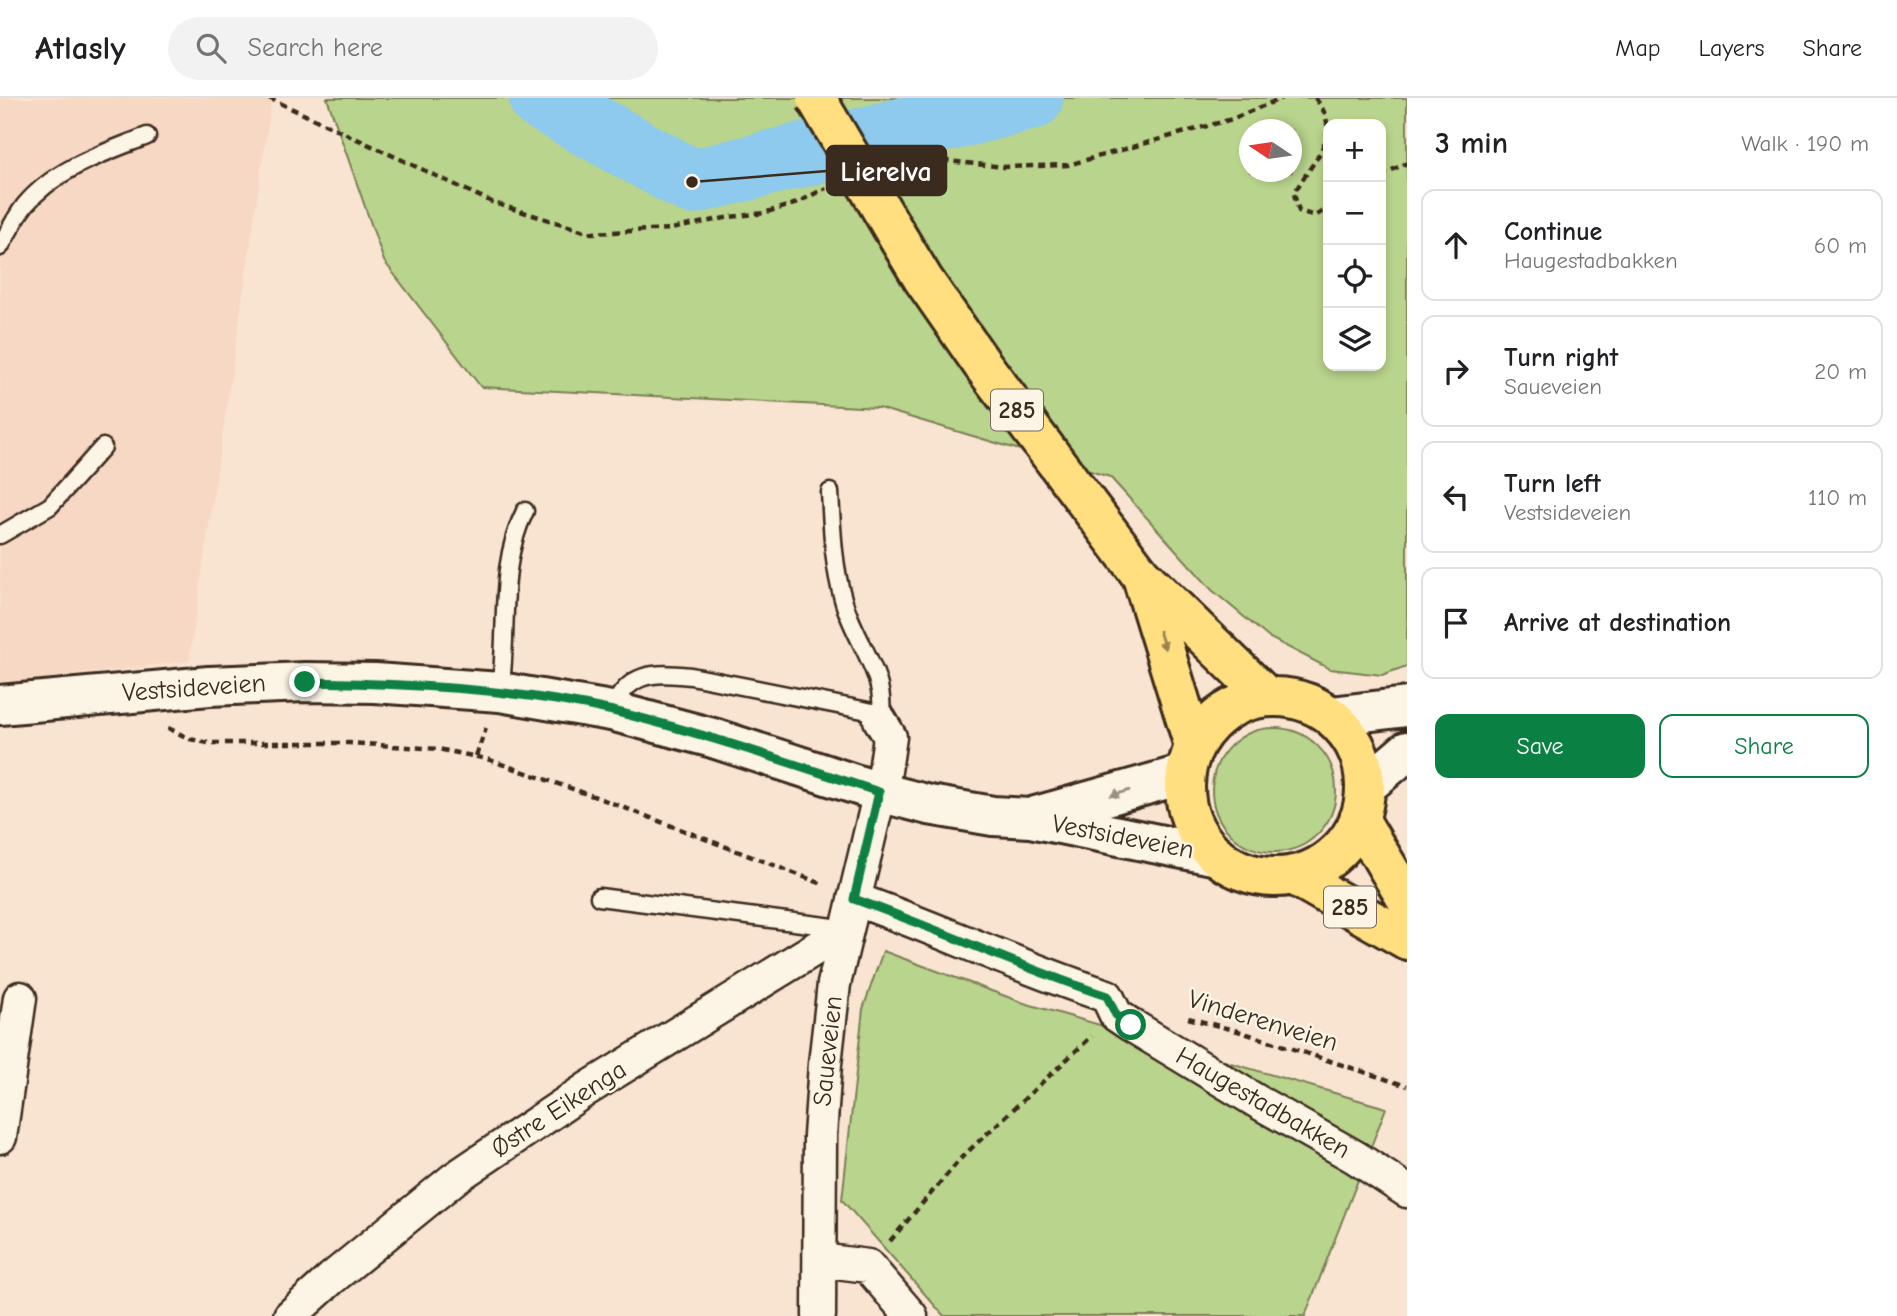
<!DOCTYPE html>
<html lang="en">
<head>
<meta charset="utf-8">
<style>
	:root { --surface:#fff; --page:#f2f2f2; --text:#202124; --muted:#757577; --line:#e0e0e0; --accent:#0b8043 }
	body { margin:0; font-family:"Comic Neue",sans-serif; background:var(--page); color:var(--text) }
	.controls { position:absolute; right:21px; top:21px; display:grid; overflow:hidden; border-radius:14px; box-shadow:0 4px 10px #0003 }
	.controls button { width:63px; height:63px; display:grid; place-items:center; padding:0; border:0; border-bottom:2px solid var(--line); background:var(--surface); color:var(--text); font:35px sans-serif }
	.compass { position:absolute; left:1239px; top:21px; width:63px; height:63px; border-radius:50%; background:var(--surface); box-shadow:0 4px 10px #0003; rotate:283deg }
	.stop { position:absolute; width:21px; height:21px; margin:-16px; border:5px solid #0b8043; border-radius:50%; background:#fff }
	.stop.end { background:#0b8043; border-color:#fff; box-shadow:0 2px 7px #0008 }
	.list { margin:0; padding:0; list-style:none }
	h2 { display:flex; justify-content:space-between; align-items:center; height:91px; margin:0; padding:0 28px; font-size:30px }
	h2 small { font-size:23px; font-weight:400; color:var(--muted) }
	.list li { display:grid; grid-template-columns:46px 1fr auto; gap:21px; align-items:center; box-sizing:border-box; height:112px; margin:0 14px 14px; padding:0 14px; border:2px solid var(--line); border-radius:14px }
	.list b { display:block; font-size:26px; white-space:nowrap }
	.list p { margin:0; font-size:23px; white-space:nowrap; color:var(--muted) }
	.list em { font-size:23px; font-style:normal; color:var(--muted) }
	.actions { display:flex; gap:14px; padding:21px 28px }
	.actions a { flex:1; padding:16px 0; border:2px solid var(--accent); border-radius:14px; text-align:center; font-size:24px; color:var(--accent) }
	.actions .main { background:var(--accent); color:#fff }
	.icon { flex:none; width:38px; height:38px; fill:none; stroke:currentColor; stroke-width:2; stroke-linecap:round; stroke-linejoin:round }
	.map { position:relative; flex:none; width:1407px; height:1218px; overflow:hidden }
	header { display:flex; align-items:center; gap:42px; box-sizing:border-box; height:98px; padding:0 35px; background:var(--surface); border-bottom:2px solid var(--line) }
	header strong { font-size:33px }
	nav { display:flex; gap:38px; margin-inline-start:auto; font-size:24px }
	.search { width:490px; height:63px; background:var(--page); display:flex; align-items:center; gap:18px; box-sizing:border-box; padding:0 24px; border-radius:38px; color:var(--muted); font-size:26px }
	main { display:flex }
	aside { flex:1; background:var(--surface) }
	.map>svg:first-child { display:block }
	.built { fill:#f7d8c4 }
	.green { fill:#b9d48c; stroke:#7a7f55; stroke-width:2; fill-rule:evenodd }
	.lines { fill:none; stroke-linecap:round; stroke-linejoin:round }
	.river { stroke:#8dcaed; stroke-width:65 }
	.service-casing { stroke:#3b2a1e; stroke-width:21 }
	.minor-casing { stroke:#3b2a1e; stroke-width:37 }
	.tertiary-casing { stroke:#3b2a1e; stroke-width:44 }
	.secondary-casing { stroke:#3b2a1e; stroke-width:44 }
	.primary-casing { stroke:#3b2a1e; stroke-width:44 }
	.path { stroke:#3b2a1e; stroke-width:4.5; stroke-dasharray:7 5; stroke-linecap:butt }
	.service { stroke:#fcf5e5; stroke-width:16 }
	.minor { stroke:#fcf5e5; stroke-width:32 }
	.tertiary { stroke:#fcf5e5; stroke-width:38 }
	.secondary { stroke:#fcf5e5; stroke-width:38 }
	.primary { stroke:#ffdf80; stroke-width:38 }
	.primary-bridge-casing { stroke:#3b2a1e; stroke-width:44; stroke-linecap:butt }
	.primary-bridge { stroke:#ffdf80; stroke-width:38 }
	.oneway { fill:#9d844f }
	.oneway2 { fill:#9c9082 }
	.route { stroke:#0b8043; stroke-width:9 }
	.labels { text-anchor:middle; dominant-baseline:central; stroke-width:5; stroke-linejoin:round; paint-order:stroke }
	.shield { fill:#fcf5e5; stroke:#75675a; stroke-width:2 }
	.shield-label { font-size:24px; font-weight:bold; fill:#3b2a1e }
	.street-label { font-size:26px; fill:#3b2a1e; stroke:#fcf5e5 }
	.leader { fill:none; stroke:#3b2a1e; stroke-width:2.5 }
	.callout-dot { fill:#3b2a1e; stroke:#fcf5e5; stroke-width:2.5 }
	.callout { fill:#3b2a1e; stroke:#3b2a1e; stroke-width:2.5 }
	.callout-label { font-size:28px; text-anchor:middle; font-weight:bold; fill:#fff }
</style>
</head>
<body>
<header>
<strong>Atlasly</strong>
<div class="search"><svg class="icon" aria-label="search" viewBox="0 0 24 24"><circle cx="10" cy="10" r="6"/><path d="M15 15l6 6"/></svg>Search here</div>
<nav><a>Map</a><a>Layers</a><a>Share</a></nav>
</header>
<main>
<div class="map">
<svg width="1407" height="1218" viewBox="0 0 1407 1218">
	<rect width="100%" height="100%" fill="#f9e4d2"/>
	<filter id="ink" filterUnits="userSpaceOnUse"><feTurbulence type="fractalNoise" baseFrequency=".0143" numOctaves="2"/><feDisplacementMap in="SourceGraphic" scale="14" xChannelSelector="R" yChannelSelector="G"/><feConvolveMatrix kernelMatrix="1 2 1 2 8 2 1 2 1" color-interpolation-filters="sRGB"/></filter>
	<g filter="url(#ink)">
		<!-- built -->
		<path class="built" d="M 0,0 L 272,0 L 189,563 L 0,586 Z"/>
		<!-- green -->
		<path class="green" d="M 327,0 L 1407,0 L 1407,568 L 1382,577 L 1330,571 L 1268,539 L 1212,492 L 1110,379 L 879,310 L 481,289 L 384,163 ZM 1328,26 L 1381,26 L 1381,268 L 1328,268 ZM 1250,32 L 1292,32 L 1292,74 L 1250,74 Z
			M1212 692a62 62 0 1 1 124 0a62 62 0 1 1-124 0Z
			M 883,853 L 1024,905 L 1386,1010 L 1305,1218 L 944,1218 L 842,1102 L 863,911 Z"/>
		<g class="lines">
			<!-- river -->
			<path class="river" d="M 541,0 L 692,84 L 1031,0"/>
			<!-- service casing -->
			<g class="service-casing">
				<path id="service" d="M 0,149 C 8,135 15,120 25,107 C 56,70 104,55 147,38
					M 830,394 C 832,429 833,467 843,501 C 854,543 889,578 880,622
					M 0,437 L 50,408 L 103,349
					M 500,594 C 509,534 497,469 525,413
					M 611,613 C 629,574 651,574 691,578 L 873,614 L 880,622
					M 599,799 L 841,830"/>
			</g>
			<!-- minor casing -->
			<g class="minor-casing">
				<path id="minor" d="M 854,801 C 939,831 1021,870 1107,898 L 1116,917 L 1131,927 L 1258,1004 L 1355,1059 L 1407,1093
					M 0,1039 L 20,900
					M 820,1162 L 868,1168 L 911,1218
					M 290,1218 L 332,1180 L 455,1080 L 587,991 L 847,831
					M 819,1218 L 820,1038 L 825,966 L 834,886 L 885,673 L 890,639 L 880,622"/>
			</g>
			<!-- tertiary casing -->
			<g class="tertiary-casing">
				<path id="tertiary" d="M 1331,618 L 1407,609
					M 1366,688 L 1407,653"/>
			</g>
			<!-- secondary casing -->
			<g class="secondary-casing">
				<path id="secondary" d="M 0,607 L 209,588 L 305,584 L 375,585 L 500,594 L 611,613 L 713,640 L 879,694 L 929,707 L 993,718 L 1030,720 L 1217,758
					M 1036,718 L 1185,676"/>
			</g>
			<!-- primary casing -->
			<g class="primary-casing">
				<path id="primary" d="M 900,143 L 923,181 L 982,266 L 1141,477 L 1267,599
					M 1142,479 L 1194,648
					M1185 689a90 90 0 1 1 180 0a90 90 0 1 1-180 0Z
					M 1359,721 L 1407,802
					M 1293,777 L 1407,842"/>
			</g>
			<!-- path -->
			<path class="path" d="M 269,0 L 494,105 L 591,135 L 671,131 L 730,119 L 764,115 L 794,106 L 826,90
				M 1315,0 C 1346,37 1311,63 1294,96 L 1299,113 L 1315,118 L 1328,110
				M 895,60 L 903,58 L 1003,69 L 1068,67 L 1232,21 L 1282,0
				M 1381,77 L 1407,65
				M 168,630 L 190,641 L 208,645 L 349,645 L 438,651 L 487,661 L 607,703 L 825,787
				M 476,658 L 486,630
				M 1188,920 L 1238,933 L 1407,988
				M 890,1143 L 963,1058 L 1092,938"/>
			<!-- service -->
			<use href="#service" class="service"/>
			<!-- minor -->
			<use href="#minor" class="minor"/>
			<!-- tertiary -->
			<use href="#tertiary" class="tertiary"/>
			<!-- secondary -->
			<use href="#secondary" class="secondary"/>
			<!-- primary -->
			<use href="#primary" class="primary"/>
			<!-- primary-bridge casing -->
			<g class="primary-bridge-casing">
				<path id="primary-bridge" d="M 816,0 L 900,143"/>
			</g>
			<!-- primary-bridge -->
			<use href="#primary-bridge" class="primary-bridge"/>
		</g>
		<!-- one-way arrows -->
		<defs><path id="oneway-solid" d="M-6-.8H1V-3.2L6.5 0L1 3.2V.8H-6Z" transform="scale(1.75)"/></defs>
		<use class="oneway" href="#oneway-solid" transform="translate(1162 542) rotate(72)"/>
		<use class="oneway2" href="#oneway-solid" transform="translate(1120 695) rotate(164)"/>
	</g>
	<g class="lines" filter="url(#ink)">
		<!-- route -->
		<path class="route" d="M 305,584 C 408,586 512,590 613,613 C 703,635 791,665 879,694 L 854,801 C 939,831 1021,870 1107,898 L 1116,917 L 1131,927"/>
	</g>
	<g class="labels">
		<!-- shield labels -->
		<g class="shield">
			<rect x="991" y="291.5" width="52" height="41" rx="5"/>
			<rect x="1324" y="788.5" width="52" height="41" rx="5"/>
		</g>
		<g class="shield-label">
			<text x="1017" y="312">285</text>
			<text x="1350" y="809">285</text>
		</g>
		<!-- street labels -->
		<g class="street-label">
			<text transform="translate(194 590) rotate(-4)">Vestsideveien</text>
			<text transform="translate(1123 739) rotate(11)">Vestsideveien</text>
			<text transform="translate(1263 923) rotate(17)">Vinderenveien</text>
			<text transform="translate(828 953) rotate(-84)">Saueveien</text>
			<text transform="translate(1263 1005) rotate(30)">Haugestadbakken</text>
			<text transform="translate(559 1011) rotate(-33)">Østre Eikenga</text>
		</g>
	</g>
	<!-- callouts -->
	<path class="leader" d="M692 84L827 73"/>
	<circle class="callout-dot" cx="692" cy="84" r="7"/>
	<rect class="callout" x="827" y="48" width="119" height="49" rx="7"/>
	<g class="callout-label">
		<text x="886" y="83">Lierelva</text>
	</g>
</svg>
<div class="controls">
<button>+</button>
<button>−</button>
<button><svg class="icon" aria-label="locate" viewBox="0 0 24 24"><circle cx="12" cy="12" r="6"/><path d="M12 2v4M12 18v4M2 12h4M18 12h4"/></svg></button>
<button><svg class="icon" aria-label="layers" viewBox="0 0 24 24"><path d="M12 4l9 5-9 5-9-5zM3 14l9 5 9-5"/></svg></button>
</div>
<svg class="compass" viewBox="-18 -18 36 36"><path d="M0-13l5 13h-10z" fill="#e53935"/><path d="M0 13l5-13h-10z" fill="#757577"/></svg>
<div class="stop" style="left:1131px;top:927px"></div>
<div class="stop end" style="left:305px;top:584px"></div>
</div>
<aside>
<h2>3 min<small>Walk · 190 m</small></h2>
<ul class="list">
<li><svg class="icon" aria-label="ahead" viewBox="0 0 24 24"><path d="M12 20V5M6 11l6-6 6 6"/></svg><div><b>Continue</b><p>Haugestadbakken</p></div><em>60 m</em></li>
<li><svg class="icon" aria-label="right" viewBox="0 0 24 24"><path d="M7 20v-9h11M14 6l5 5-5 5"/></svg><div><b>Turn right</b><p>Saueveien</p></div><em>20 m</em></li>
<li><svg class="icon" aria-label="left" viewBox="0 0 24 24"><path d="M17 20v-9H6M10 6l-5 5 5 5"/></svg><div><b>Turn left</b><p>Vestsideveien</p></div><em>110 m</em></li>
<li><svg class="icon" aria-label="arrive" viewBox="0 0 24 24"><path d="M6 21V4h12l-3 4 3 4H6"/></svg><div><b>Arrive at destination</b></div></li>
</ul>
<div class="actions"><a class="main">Save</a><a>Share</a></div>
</aside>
</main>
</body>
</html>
